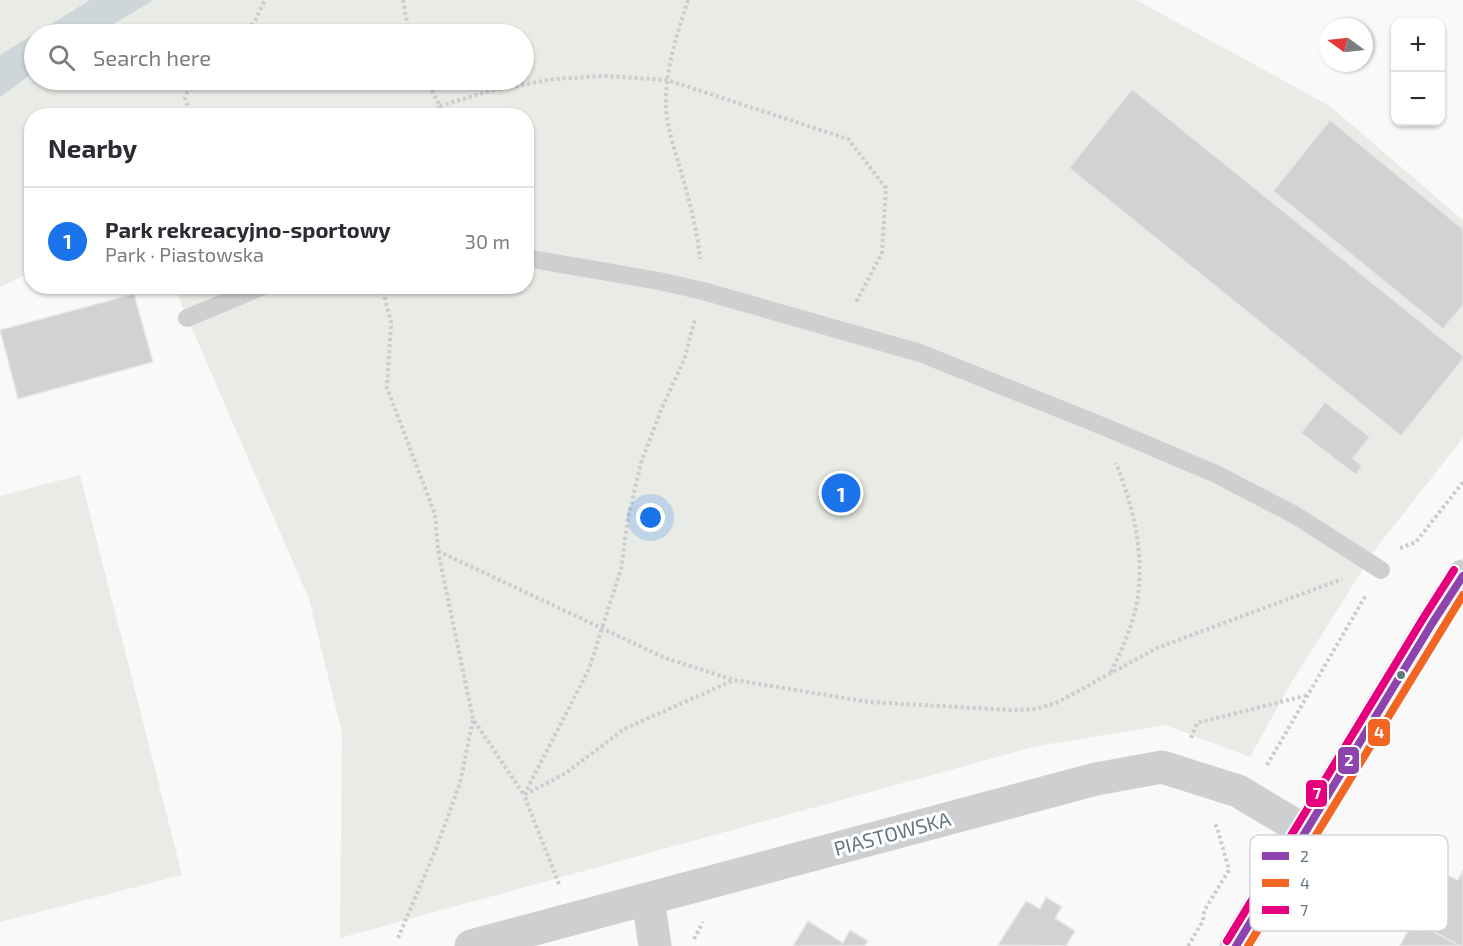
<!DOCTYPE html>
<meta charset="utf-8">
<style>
:root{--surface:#fff;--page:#f2f2f3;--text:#2b2b33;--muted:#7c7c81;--line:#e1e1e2;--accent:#1a73e8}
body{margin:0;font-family:"Exo 2",sans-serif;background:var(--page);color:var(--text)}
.controls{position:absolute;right:18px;top:18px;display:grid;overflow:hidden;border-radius:12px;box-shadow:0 2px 4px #0004}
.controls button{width:54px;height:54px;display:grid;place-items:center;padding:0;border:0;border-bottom:2px solid var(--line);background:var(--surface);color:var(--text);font:30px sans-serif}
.compass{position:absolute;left:1319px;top:18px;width:54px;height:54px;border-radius:50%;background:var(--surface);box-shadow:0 2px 4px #0004;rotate:285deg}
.you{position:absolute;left:651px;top:518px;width:21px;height:21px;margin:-15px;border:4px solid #fff;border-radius:50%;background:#1a73e8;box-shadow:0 0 0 9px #1a73e833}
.badge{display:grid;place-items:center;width:39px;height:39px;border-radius:50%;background:var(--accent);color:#fff;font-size:20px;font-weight:700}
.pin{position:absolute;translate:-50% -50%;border:3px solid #fff;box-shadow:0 2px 6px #0006}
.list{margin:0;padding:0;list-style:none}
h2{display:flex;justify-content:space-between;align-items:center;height:78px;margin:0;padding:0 24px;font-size:26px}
h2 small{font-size:20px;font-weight:400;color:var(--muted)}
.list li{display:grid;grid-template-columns:39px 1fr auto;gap:18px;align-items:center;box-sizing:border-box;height:108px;padding:0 24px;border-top:2px solid var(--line)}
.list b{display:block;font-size:22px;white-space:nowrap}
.list p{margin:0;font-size:20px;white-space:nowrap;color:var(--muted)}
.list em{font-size:20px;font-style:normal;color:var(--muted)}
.icon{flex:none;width:33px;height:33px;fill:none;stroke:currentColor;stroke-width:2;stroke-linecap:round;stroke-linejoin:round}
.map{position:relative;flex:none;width:1463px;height:946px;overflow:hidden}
.search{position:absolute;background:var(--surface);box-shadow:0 2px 4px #0004;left:24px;top:24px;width:510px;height:66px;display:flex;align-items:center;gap:15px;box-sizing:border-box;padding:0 21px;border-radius:33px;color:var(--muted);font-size:22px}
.panel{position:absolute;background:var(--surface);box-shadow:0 2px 4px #0004;left:24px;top:108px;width:510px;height:186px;border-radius:24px}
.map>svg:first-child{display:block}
</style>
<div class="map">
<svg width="1463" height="946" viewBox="0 0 1463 946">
<rect width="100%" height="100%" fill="#f9f9f9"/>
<!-- green -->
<g fill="#e8ebe6">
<path d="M0,0H90L34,34V80H524V34H97L154,0H1136L1330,106L1463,220V438L1377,547L1291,683L1250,757L1165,725L1037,746L340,938L342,733L309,599L174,287L526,286V116H32L31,272L0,287Z"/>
<path d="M80,475L182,875L0,922V496Z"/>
</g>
<!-- water -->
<path fill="#ced6d9" d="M90,0H154L97,34H34V72L0,97V55Z"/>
<!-- building -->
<g fill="#d0d2d3" stroke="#e8e8e8" stroke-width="1.5">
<path d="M1132,89L1463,356V359L1401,436L1069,168Z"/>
<path d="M1330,120L1463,229V305L1443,329L1273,191Z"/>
<path d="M134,294L153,362L18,399L0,330Z"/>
<path d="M1325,402L1370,437L1353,458L1362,466L1356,475L1301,433Z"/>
<path d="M1463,870V946H1460L1413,921L1440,872L1458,880Z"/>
<path d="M1046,897L1062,907L1055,918L1075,931L1066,946L998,945L1026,901L1040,909Z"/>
<path d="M808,921L843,943L841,946H793Z"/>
<path d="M1413,921L1460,946H1400Z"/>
<path d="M850,930L868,941L865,946H841Z"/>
</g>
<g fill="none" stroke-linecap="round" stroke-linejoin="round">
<!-- path -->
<g stroke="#cbcccd" stroke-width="4" stroke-dasharray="3 3" stroke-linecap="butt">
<path d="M403,0L409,34"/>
<path d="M688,0C677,35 665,69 666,107C667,127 674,147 679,165C688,195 697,228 700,259"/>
<path d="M243,34L255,21L265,0"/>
<path d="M191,80L185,98L192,116"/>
<path d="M426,80L440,106L435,116"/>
<path d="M440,106L489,91L554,79L606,76L667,80L848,139L886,188L882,253L855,304"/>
<path d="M380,286L383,291L391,322L387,388L435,514L438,551L473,719L524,795L566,773L624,729L734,680"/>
<path d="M1400,548L1416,542L1463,482"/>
<path d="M438,551L665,658L734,680L869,702L1012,710L1036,709L1056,703L1157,648L1342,579"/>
<path d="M1111,672C1121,651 1131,630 1136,607C1146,558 1134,509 1116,463"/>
<path d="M1191,738L1197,723L1308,695"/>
<path d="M1267,765L1366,595"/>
<path d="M559,884L524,795L589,669L621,569L628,518L641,463L661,410L684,360L695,319"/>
<path d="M398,938L436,849L460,783L473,719"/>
<path d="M694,939L703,922"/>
<path d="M1188,946L1203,921L1204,911L1229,870L1217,827L1215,824"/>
</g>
<!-- service -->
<g stroke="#cecfd0" stroke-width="18">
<path d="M526,258L659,281L703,291L920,353L1095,423L1214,473L1295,515L1381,570"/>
<path d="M187,318L263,286"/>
</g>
<!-- minor -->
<g stroke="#cecfd0" stroke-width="33">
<path d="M648,899L655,946"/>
<path d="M471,946L1096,779L1162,767L1238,791L1305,831"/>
</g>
<!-- tertiary -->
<path stroke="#cecfd0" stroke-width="33" d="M1236,946L1433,622L1463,576"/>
<defs>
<path id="bus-1" d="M1236,946L1433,622L1463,576"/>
<path id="bus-2" d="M1248,946L1463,595"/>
<path id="bus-3" d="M1227,941L1424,617L1454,570"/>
</defs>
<!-- bus-1 casing -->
<use href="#bus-1" stroke="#fff" stroke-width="12"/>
<!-- bus-2 casing -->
<use href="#bus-2" stroke="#fff" stroke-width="12"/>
<!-- bus-3 casing -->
<use href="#bus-3" stroke="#fff" stroke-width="12"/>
<!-- bus-1 -->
<use href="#bus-1" stroke="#8e44ad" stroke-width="8"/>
<!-- bus-2 -->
<use href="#bus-2" stroke="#f26522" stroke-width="8"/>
<!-- bus-3 -->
<use href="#bus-3" stroke="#e5007d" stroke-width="8"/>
</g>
<!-- markers -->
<circle fill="#657683" stroke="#fff" stroke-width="2" cx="1401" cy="675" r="5"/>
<g text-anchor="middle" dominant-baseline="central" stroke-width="6" stroke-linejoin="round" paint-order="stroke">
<!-- street labels -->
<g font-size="20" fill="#657683" stroke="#fff">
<text transform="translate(892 833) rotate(-15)">PIASTOWSKA</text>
</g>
</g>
<!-- legend -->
<rect x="1250" y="835" width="198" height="96" rx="9" fill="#fff" stroke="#d1d6da" stroke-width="1.5"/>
<rect x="1262" y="852" width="27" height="8" fill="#8e44ad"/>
<rect x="1262" y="879" width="27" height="8" fill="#f26522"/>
<rect x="1262" y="906" width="27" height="8" fill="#e5007d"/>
<g font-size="16" fill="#657683">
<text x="1300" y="862">2</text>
<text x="1300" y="889">4</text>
<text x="1300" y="916">7</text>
</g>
<g stroke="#fff" stroke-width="2">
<rect x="1367" y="718" width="24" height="29" rx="6" fill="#f26522"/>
<rect x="1337" y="746" width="23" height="29" rx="6" fill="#8e44ad"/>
<rect x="1305" y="779" width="23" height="29" rx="6" fill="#e5007d"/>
</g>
<g font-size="16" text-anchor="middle" font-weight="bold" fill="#fff">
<text x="1379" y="738">4</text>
<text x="1349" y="766">2</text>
<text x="1317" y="799">7</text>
</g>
</svg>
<div class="controls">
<button>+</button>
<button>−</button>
</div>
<svg class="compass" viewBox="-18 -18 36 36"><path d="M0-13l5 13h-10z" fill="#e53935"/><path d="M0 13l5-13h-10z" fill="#7c7c81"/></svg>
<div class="you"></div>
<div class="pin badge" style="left:841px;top:493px">1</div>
<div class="search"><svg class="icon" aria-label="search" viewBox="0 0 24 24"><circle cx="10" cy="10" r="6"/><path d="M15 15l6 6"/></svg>Search here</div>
<section class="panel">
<h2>Nearby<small></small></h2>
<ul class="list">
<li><span class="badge">1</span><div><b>Park rekreacyjno-sportowy</b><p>Park · Piastowska</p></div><em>30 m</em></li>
</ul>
</section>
</div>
